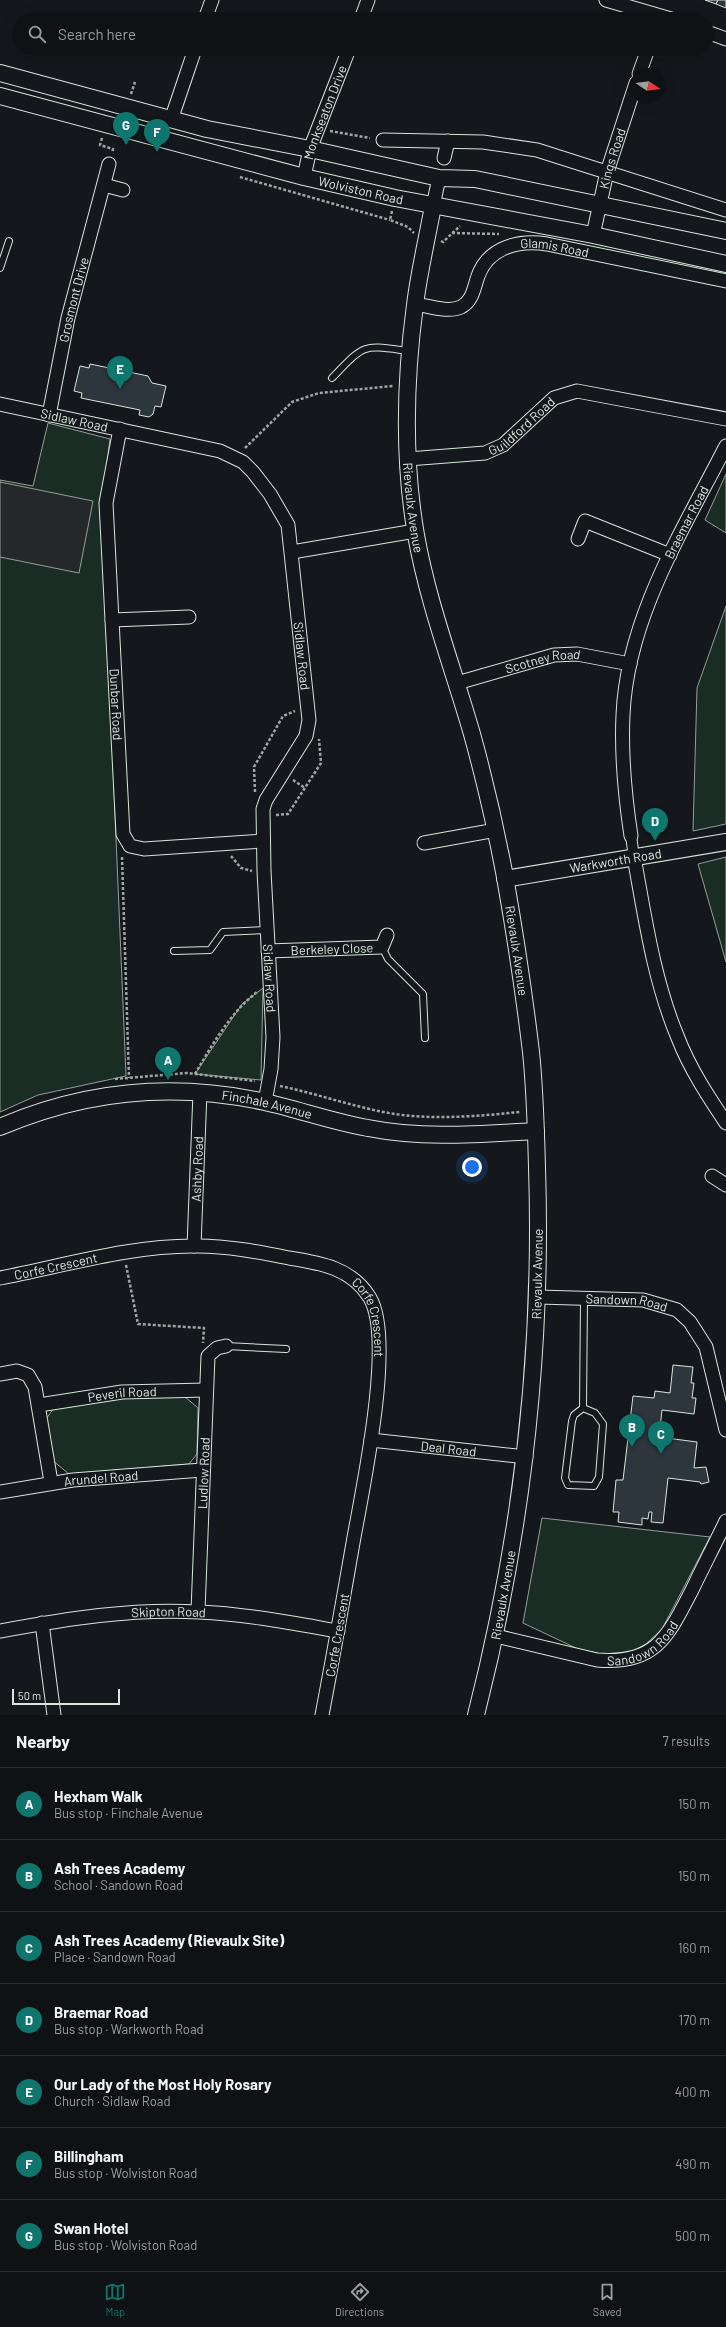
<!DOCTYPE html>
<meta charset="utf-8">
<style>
:root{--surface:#0f1215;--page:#181b1e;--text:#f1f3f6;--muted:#9b9ea0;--line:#2f3234;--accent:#0f766e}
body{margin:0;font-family:Barlow,sans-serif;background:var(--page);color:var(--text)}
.compass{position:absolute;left:630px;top:68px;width:36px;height:36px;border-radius:50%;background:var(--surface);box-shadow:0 4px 16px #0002;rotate:103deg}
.scale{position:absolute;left:12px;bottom:10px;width:108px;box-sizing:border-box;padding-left:4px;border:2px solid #d8e6dc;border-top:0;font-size:11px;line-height:14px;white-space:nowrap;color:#d8e6dc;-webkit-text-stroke:3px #14181c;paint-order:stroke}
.you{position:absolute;left:472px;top:1167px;width:14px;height:14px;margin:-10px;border:3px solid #fff;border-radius:50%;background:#1a73e8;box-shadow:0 0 0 6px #1a73e833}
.badge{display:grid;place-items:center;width:26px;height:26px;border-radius:50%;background:var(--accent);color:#fff;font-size:13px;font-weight:700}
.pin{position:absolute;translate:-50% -33px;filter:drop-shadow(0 1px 2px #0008)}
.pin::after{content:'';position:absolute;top:21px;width:14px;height:12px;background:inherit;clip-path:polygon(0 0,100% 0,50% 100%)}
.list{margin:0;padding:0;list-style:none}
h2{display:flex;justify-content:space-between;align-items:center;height:52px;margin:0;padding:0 16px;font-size:17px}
h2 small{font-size:13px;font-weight:400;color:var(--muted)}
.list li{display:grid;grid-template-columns:26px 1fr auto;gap:12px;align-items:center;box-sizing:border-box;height:72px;padding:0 16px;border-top:1px solid var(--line)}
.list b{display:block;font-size:15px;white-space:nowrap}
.list p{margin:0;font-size:13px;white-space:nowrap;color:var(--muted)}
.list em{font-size:13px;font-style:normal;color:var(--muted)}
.icon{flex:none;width:22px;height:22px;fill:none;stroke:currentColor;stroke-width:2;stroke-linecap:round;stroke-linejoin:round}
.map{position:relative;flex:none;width:726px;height:1715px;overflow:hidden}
.search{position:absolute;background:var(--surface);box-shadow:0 4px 16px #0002;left:12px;right:12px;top:12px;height:44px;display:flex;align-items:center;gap:10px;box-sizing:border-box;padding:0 14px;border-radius:22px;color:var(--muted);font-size:15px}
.sheet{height:556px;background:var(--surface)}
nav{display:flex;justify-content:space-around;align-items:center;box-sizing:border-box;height:56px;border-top:1px solid var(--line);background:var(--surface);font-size:11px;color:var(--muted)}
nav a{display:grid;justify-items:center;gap:2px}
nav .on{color:var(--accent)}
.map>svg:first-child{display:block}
</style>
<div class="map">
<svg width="726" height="1715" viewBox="0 0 726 1715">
<rect width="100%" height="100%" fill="#14181c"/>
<!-- green -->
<g fill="#1a2d24" stroke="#939e99">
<path d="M48,423L110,439L102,503L126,1076L38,1095L0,1112V480L33,486Z"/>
<path d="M726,474V533L705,520Z"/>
<path d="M726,606V824L693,831L697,688Z"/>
<path d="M726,857V962L698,864Z"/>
<path d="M263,988L261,1080L195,1074L242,1004Z"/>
<path d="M184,1396L198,1408L197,1454L189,1464L69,1474L52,1460L46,1419L54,1408L116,1399Z"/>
<path d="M542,1518L710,1537L662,1629L646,1644L631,1652L602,1654L578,1649L523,1623Z"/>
</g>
<!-- parking -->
<path fill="#24282b" stroke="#939e99" d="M0,482L93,501L79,573L0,557Z"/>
<!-- building -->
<g fill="#2c363c" stroke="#d8e6dc">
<path d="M705,0H718L716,4Z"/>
<path d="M718,0H726V8L716,4Z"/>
<path d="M90,364L148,376L152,383L166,386L161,407L155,406L153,414L149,417L139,415L140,410L81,398L82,393L74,391L80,366L89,368Z"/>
<path d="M673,1365L693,1367L691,1383H694L692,1398H696L694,1414L662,1410L659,1437L697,1442L694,1468L706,1467L709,1482L701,1484L700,1482L668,1478L663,1523L651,1522L652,1512H649L648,1519L642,1518V1525L618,1522L619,1512H613L616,1480H623L633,1396L654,1398L655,1391L670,1393Z"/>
</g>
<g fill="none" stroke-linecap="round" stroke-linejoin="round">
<defs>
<g id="service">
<path d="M0,268L9,241"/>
<path d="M332,378C366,343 361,345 409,351"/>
<path d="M382,947L388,959L423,994L425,1038"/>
<path d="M174,951L210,950L223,932L267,930"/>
<path d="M226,1346L286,1349"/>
<path d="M583,1408L595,1413L603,1424L599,1477L594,1486L568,1485L565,1478L572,1421L574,1415Z"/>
<path d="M583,1408L584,1299"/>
</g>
<path id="pedestrian" d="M631,836L634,857"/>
<g id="minor">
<path d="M606,0L671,19"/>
<path d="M205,19L212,0"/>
<path d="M361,19L368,0"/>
<path d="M707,32L726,39"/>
<path d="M639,74L648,49"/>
<path d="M171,120L195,49"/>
<path d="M383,140L483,142L537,150L726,210"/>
<path d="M444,158L448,141"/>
<path id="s1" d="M304,177L310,149L349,49"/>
<path d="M104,185L123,190"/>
<path d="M433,206L439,178"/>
<path id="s2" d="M593,235L607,172L636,83"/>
<path id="s3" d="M415,304C429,306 448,313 461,307C473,301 474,287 478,276C489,246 520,240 547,244L726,281"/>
<path id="s4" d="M0,404L220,451L243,462L253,472L270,494L288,525L309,720L306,736L266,800L263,809L264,871L273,1037L271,1069L265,1102"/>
<path id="s5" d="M49,415L68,318L109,164"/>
<path id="s6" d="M120,429L106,503L123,834L130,846L144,849L263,841"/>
<path id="s7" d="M408,459L485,453L503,445L554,398L577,391L726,419"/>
<path d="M578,539L585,521L670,555"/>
<path d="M292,552L415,531"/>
<path d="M112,620L189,617"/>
<path id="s8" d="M457,683L554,655L577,654L630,664"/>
<path id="s9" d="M631,836C625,796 621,756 623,715C627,618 683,530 726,446"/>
<path d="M424,843L496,830"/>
<path d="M634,857C645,918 654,981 678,1038C690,1069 708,1096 726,1123"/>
<path id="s10" d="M268,951L382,947L387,935"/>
<path d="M712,1176L726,1185"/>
<path id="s11" d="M194,1246L200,1092"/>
<path id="s12" d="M0,1278C63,1266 132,1245 197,1246C228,1246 259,1252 289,1258C321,1263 352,1268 370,1298C395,1341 362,1491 353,1543C343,1600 333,1658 322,1715"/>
<path id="s13" d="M538,1297L643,1300L677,1310L690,1322L706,1347L726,1430"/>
<path d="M0,1374L17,1371L28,1375L35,1387L51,1482"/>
<path id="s14" d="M39,1405L122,1392L206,1390"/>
<path id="s15" d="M371,1440L526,1457"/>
<path id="s16" d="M0,1492L73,1480L202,1470"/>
<path id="s17" d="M198,1611L208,1356L217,1348L226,1346"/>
<path d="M42,1623L54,1715"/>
<path id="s18" d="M0,1631C66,1619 132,1608 199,1612C246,1614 292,1623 338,1631"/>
<path id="s19" d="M496,1636L597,1660C656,1665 668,1636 692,1590C703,1567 715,1544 726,1521"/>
</g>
<g id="tertiary">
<path d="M0,73L207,129L310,149L439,178L475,179L726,231"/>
<path id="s20" d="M0,96L304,177L395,198L593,235L726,264"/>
<path id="s21" d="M433,206C427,239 419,272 415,305C405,380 403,459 416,535C428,603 453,668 472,734C485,781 496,829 505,877C515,934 524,993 531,1052C535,1090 536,1129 537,1167C543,1352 522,1535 476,1715"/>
<path id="s22" d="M505,879L726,842"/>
<path id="s23" d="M0,1127C86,1090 174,1082 265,1102C300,1110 333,1122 368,1128C423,1139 480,1134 536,1131"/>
</g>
</defs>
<!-- service casing -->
<use href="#service" stroke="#d8e6dc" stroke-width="8"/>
<!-- pedestrian casing -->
<use href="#pedestrian" stroke="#d8e6dc" stroke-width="12"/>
<!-- minor casing -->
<use href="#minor" stroke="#d8e6dc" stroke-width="15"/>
<!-- tertiary casing -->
<use href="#tertiary" stroke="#d8e6dc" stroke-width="18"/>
<!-- path -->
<g stroke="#9da8a2" stroke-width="2.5" stroke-dasharray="3 2" stroke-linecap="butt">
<path d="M131,94L135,82"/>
<path d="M330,131L370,138"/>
<path d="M102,138L100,145L113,149L112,152"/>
<path d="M240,177L390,220"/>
<path d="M392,211L390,220L408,227L414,233"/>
<path d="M452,233L499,234"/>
<path d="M441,241L443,242L460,226"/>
<path d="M245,448L292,402L319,393L393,386"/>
<path d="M293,780L305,788"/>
<path d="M255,792L254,767L283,716L295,711"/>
<path d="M276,815L288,814L321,763L319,739"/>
<path d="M231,856L241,868L252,871"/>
<path d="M122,857L129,1078"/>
<path d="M195,1074C212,1045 230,1013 257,992"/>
<path d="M115,1079L187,1073L255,1081"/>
<path d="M280,1086C319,1094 356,1108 395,1114C436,1120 479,1116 520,1112"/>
<path d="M126,1265L138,1324L204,1328L203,1343"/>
</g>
<!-- service -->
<use href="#service" stroke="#14181c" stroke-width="6"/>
<!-- pedestrian -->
<use href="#pedestrian" stroke="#14181c" stroke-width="10"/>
<!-- minor -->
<use href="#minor" stroke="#14181c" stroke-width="13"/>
<!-- tertiary -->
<use href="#tertiary" stroke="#14181c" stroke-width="16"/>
</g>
<g text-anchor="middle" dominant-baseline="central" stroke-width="3" stroke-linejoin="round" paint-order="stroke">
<!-- street labels -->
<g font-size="13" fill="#d8e6dc" stroke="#14181c">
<text stroke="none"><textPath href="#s1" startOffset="68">Monkseaton Drive</textPath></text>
<text stroke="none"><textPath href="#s2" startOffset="79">Kings Road</textPath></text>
<text stroke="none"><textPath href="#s20" startOffset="373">Wolviston Road</textPath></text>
<text stroke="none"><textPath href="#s3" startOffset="174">Glamis Road</textPath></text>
<text stroke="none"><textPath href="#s5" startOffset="118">Grosmont Drive</textPath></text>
<text stroke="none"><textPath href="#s4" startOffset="76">Sidlaw Road</textPath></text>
<text stroke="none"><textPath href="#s7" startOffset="123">Guildford Road</textPath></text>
<text stroke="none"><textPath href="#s21" startOffset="304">Rievaulx Avenue</textPath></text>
<text stroke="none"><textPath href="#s9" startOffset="326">Braemar Road</textPath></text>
<text stroke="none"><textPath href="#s4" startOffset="460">Sidlaw Road</textPath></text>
<text stroke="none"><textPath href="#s8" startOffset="89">Scotney Road</textPath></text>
<text stroke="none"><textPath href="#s6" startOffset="277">Dunbar Road</textPath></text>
<text stroke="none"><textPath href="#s22" startOffset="112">Warkworth Road</textPath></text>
<text stroke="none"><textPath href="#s10" startOffset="64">Berkeley Close</textPath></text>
<text stroke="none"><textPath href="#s21" startOffset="760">Rievaulx Avenue</textPath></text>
<text stroke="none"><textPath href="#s4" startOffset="795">Sidlaw Road</textPath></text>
<text stroke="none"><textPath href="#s23" startOffset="273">Finchale Avenue</textPath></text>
<text stroke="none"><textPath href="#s11" startOffset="77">Ashby Road</textPath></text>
<text stroke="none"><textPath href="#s12" startOffset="57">Corfe Crescent</textPath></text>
<text transform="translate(537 1274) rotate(-89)">Rievaulx Avenue</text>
<text stroke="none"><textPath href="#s13" startOffset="89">Sandown Road</textPath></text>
<text stroke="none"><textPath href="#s12" startOffset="405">Corfe Crescent</textPath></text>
<text stroke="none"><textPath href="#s14" startOffset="84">Peveril Road</textPath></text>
<text stroke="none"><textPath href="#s15" startOffset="78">Deal Road</textPath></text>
<text stroke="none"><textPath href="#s17" startOffset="138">Ludlow Road</textPath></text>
<text stroke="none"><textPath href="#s16" startOffset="102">Arundel Road</textPath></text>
<text transform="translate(503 1595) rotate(-80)">Rievaulx Avenue</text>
<text stroke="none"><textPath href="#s18" startOffset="170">Skipton Road</textPath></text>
<text transform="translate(337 1635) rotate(-80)">Corfe Crescent</text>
<text stroke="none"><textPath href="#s19" startOffset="155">Sandown Road</textPath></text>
</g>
</g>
</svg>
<svg class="compass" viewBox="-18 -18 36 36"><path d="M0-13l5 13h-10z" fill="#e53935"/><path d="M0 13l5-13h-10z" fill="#9b9ea0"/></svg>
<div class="scale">50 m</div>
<div class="you"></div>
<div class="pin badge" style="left:168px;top:1080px">A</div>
<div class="pin badge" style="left:632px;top:1447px">B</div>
<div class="pin badge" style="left:661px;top:1454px">C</div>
<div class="pin badge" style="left:655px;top:841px">D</div>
<div class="pin badge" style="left:120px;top:389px">E</div>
<div class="pin badge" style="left:157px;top:152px">F</div>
<div class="pin badge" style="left:126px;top:145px">G</div>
<div class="search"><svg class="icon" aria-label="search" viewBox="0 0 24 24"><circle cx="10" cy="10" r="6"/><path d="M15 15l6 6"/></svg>Search here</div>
</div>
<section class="sheet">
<h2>Nearby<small>7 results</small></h2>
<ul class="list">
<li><span class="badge">A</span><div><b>Hexham Walk</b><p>Bus stop · Finchale Avenue</p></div><em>150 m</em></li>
<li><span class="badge">B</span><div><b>Ash Trees Academy</b><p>School · Sandown Road</p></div><em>150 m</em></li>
<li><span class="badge">C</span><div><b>Ash Trees Academy (Rievaulx Site)</b><p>Place · Sandown Road</p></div><em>160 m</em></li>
<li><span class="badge">D</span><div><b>Braemar Road</b><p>Bus stop · Warkworth Road</p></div><em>170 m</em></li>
<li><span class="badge">E</span><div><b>Our Lady of the Most Holy Rosary</b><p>Church · Sidlaw Road</p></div><em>400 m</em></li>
<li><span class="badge">F</span><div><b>Billingham</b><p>Bus stop · Wolviston Road</p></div><em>490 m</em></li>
<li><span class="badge">G</span><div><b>Swan Hotel</b><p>Bus stop · Wolviston Road</p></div><em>500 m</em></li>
</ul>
</section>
<nav>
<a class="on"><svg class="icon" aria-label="map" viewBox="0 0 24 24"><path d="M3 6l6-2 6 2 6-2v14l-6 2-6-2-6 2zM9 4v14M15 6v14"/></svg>Map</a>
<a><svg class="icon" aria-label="directions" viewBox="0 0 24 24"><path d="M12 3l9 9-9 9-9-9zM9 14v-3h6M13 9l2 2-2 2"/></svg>Directions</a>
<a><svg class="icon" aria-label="saved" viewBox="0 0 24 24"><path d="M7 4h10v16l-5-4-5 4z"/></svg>Saved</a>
</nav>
